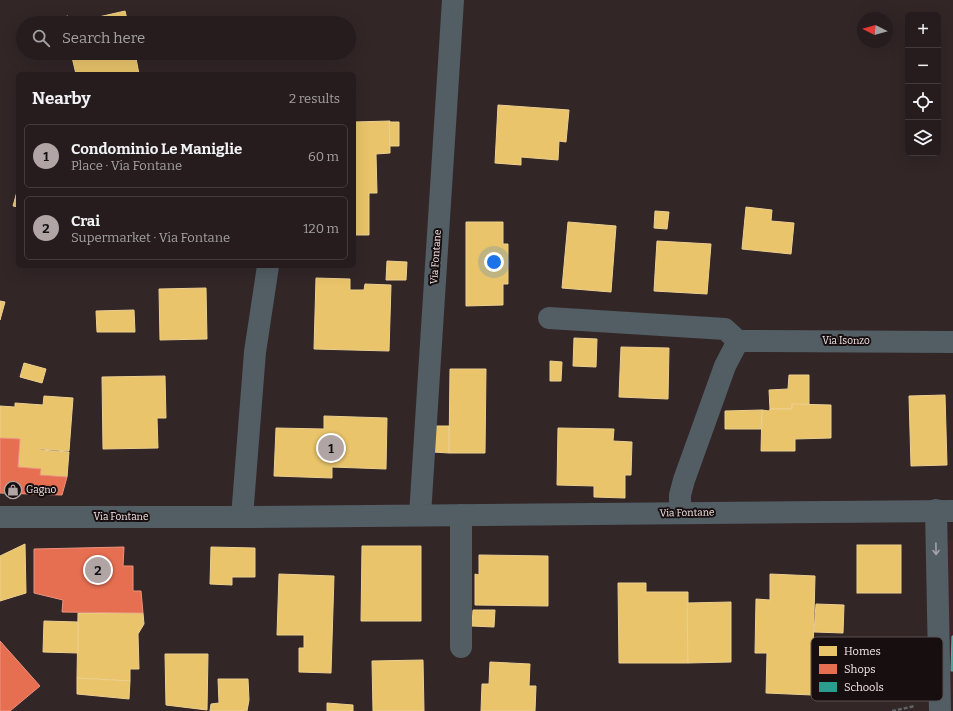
<!DOCTYPE html>
<meta charset="utf-8">
<style>
:root{--surface:#261c1d;--page:#32292a;--text:#f1f3f6;--muted:#a4a1a4;--line:#423a3b;--accent:#b1a4a4}
body{margin:0;font-family:Bitter,serif;background:var(--page);color:var(--text)}
.controls{position:absolute;right:12px;top:12px;display:grid;overflow:hidden;border-radius:6px;box-shadow:0 4px 16px #0002}
.controls button{width:36px;height:36px;display:grid;place-items:center;padding:0;border:0;border-bottom:1px solid var(--line);background:var(--surface);color:var(--text);font:20px sans-serif}
.compass{position:absolute;left:857px;top:12px;width:36px;height:36px;border-radius:50%;background:var(--surface);box-shadow:0 4px 16px #0002;rotate:276deg}
.you{position:absolute;left:494px;top:262px;width:14px;height:14px;margin:-10px;border:3px solid #fff;border-radius:50%;background:#1a73e8;box-shadow:0 0 0 6px #1a73e833}
.badge{display:grid;place-items:center;width:26px;height:26px;border-radius:50%;background:var(--accent);color:#111;font-size:13px;font-weight:700}
.pin{position:absolute;translate:-50% -50%;border:2px solid #fff;box-shadow:0 1px 4px #0006}
.list{margin:0;padding:0;list-style:none}
h2{display:flex;justify-content:space-between;align-items:center;height:52px;margin:0;padding:0 16px;font-size:17px}
h2 small{font-size:13px;font-weight:400;color:var(--muted)}
.list li{display:grid;grid-template-columns:26px 1fr auto;gap:12px;align-items:center;box-sizing:border-box;height:64px;margin:0 8px 8px;padding:0 8px;border:1px solid var(--line);border-radius:6px}
.list b{display:block;font-size:15px;white-space:nowrap}
.list p{margin:0;font-size:13px;white-space:nowrap;color:var(--muted)}
.list em{font-size:13px;font-style:normal;color:var(--muted)}
.icon{flex:none;width:22px;height:22px;fill:none;stroke:currentColor;stroke-width:2;stroke-linecap:round;stroke-linejoin:round}
.map{position:relative;flex:none;width:953px;height:711px;overflow:hidden}
.search{position:absolute;background:var(--surface);box-shadow:0 4px 16px #0002;left:16px;top:16px;width:340px;height:44px;display:flex;align-items:center;gap:10px;box-sizing:border-box;padding:0 14px;border-radius:22px;color:var(--muted);font-size:15px}
.panel{position:absolute;background:var(--surface);box-shadow:0 4px 16px #0002;left:16px;top:72px;width:340px;height:196px;border-radius:6px}
.map>svg:first-child{display:block}
</style>
<div class="map">
<svg width="953" height="711" viewBox="0 0 953 711">
<rect width="100%" height="100%" fill="#322627"/>
<!-- built -->
<path fill="#3d2527" d="M953,540V695L931,699L930,541Z"/>
<!-- homes -->
<g fill="#e9c46a" stroke="#edcf90">
<path d="M125,11L128,23H72Z"/>
<path d="M68,16L69,23H41V22Z"/>
<path d="M71,53H135L139,74H76Z"/>
<path d="M498,105L569,110L566,142L559,141L558,160L521,157V165L495,163Z"/>
<path d="M390,121V153L376,154L377,193H369V235H354V122Z"/>
<path d="M389,122H399V146H390Z"/>
<path d="M18,188V207L13,206Z"/>
<path d="M746,207L772,210L771,221L794,223L791,254L742,249Z"/>
<path d="M655,211L669,212L667,229L654,228Z"/>
<path d="M466,222H503V244H508V284H503V305L466,306Z"/>
<path d="M568,222L616,226L611,292L562,288Z"/>
<path d="M657,241L711,244L707,294L654,291Z"/>
<path d="M387,261L407,262L406,280H386Z"/>
<path d="M316,278L350,279V290H364L365,284L391,285L389,351L314,349Z"/>
<path d="M206,288L207,339L160,340L159,289Z"/>
<path d="M0,301L5,302L0,320Z"/>
<path d="M134,310L135,332H97L96,311Z"/>
<path d="M574,338L597,339L596,367L573,366Z"/>
<path d="M621,347L669,348L668,399L619,397Z"/>
<path d="M550,361L562,362L561,381H550Z"/>
<path d="M24,363L46,369L42,383L20,377Z"/>
<path d="M450,369H486L485,453H449Z"/>
<path d="M789,375H809V405L792,404V409H770L769,390L788,389Z"/>
<path d="M165,376L166,418H157L158,448L103,449L102,377Z"/>
<path d="M945,395L947,465L911,466L909,396Z"/>
<path d="M44,396L73,398L69,451L40,449V450L69,452L67,477L40,475L41,469L18,467L20,439L0,438V406L15,407V403L43,405Z"/>
<path d="M792,404L831,405V438L795,439V451H761L762,410L769,411L770,409H792Z"/>
<path d="M762,410L761,429H725V411Z"/>
<path d="M324,416L387,418L386,469L332,467V478L274,476L276,428L324,429Z"/>
<path d="M433,426H449V453L433,452Z"/>
<path d="M558,428L614,429L613,441L632,442L631,475H625V498L594,497V486L557,485Z"/>
<path d="M25,544L26,593L0,601V556Z"/>
<rect x="857" y="545" width="44" height="48"/>
<path d="M362,546H421V621H361Z"/>
<path d="M211,547L255,548V577H232V585L210,584Z"/>
<path d="M479,555L548,556V606L475,605V574L479,575Z"/>
<path d="M279,574L334,576L331,673L299,672V648H304V635H277Z"/>
<path d="M770,574L815,576L812,695L766,693L767,653H755L756,599L770,600Z"/>
<path d="M618,583H646V592H688V663H619Z"/>
<path d="M731,602V662L688,663L687,603Z"/>
<path d="M816,604L844,605L843,633L814,632Z"/>
<path d="M473,610H495L494,627L472,626Z"/>
<path d="M78,613H143L144,624L138,634L139,669H130V681L77,678Z"/>
<path d="M44,621L78,622V653L43,652Z"/>
<path d="M165,654H208L207,710L166,705Z"/>
<path d="M423,660L424,711H373L372,661Z"/>
<path d="M490,662L530,664L529,686H536L535,711H481L482,684H489Z"/>
<path d="M77,678L130,681L129,699L77,694Z"/>
<path d="M218,679H248L249,700L247,711H210L211,704L219,703Z"/>
<path d="M327,703L353,705V711H327Z"/>
</g>
<!-- shops -->
<g fill="#e76f51" stroke="#ec937e">
<path d="M0,438L20,439L18,467L41,469L40,475L67,477L62,495L0,493Z"/>
<path d="M124,547L123,566H133V591H141L143,613L62,612L63,600L34,593V549Z"/>
<path d="M0,641L40,686L10,711H0Z"/>
</g>
<!-- schools -->
<path fill="#2a9d8f" stroke="#67b4aa" d="M952,636H953V671H951Z"/>
<g fill="none" stroke-linecap="round" stroke-linejoin="round">
<!-- path -->
<path stroke="#5e6367" stroke-width="2.5" stroke-dasharray="4 2" stroke-linecap="butt" d="M892,711L915,706"/>
<!-- minor -->
<g stroke="#525d64" stroke-width="22">
<path d="M549,318L725,329L738,341L953,342"/>
<path d="M936,510L940,711"/>
<path d="M680,513V495L684,480L725,366L738,341"/>
<path d="M420,515L453,0"/>
<path d="M0,517H242L953,511"/>
<path d="M242,517L255,352L268,266"/>
<path d="M461,647V515"/>
</g>
</g>
<!-- one-way arrows -->
<defs><path id="oneway-shaft" d="M-6 0H5M1.5-3L5.5 0L1.5 3" fill="none" stroke-width="1.6" stroke-linecap="round" stroke-linejoin="round"/></defs>
<use stroke="#a4a2a6" href="#oneway-shaft" transform="translate(936 549) rotate(89)"/>
<!-- icons -->
<defs>
<symbol id="shop-ring" viewBox="-11 -11 22 22"><circle r="9.5" fill="#170e0f" stroke="#b1a4a4" stroke-width="1.5"/><path d="M-5-2.5h2.3a2.7 3.5 0 0 1 5.4 0H5L5.5 6h-11ZM-1.5-2.5h3a1.5 2.3 0 0 0-3 0Z" fill="#b1a4a4"/></symbol>
</defs>
<g fill-rule="evenodd">
<use href="#shop-ring" x="3" y="480" width="20" height="20"/>
</g>
<g text-anchor="middle" dominant-baseline="central" stroke-width="4" stroke-linejoin="round" paint-order="stroke">
<!-- street labels -->
<g font-size="10" fill="#f6e8e8" stroke="#170e0f">
<text transform="translate(436 257) rotate(-86)">Via Fontane</text>
<text x="846" y="341">Via Isonzo</text>
<text transform="translate(687 513) rotate(-1)">Via Fontane</text>
<text x="121" y="517">Via Fontane</text>
</g>
<!-- poi labels -->
<g font-size="10" fill="#f6e8e8" stroke="#170e0f" text-anchor="start">
<text x="26" y="490">Gagno</text>
</g>
</g>
<!-- legend -->
<rect x="811" y="637" width="132" height="64" rx="6" fill="#170e0f" stroke="#5a4f50" stroke-width="1"/>
<rect x="819" y="646" width="18" height="10" fill="#e9c46a"/>
<rect x="819" y="664" width="18" height="10" fill="#e76f51"/>
<rect x="819" y="682" width="18" height="10" fill="#2a9d8f"/>
<g font-size="11" fill="#f6e8e8">
<text x="844" y="655">Homes</text>
<text x="844" y="673">Shops</text>
<text x="844" y="691">Schools</text>
</g>
</svg>
<div class="controls">
<button>+</button>
<button>−</button>
<button><svg class="icon" aria-label="locate" viewBox="0 0 24 24"><circle cx="12" cy="12" r="6"/><path d="M12 2v4M12 18v4M2 12h4M18 12h4"/></svg></button>
<button><svg class="icon" aria-label="layers" viewBox="0 0 24 24"><path d="M12 4l9 5-9 5-9-5zM3 14l9 5 9-5"/></svg></button>
</div>
<svg class="compass" viewBox="-18 -18 36 36"><path d="M0-13l5 13h-10z" fill="#e53935"/><path d="M0 13l5-13h-10z" fill="#a4a1a4"/></svg>
<div class="you"></div>
<div class="pin badge" style="left:331px;top:448px">1</div>
<div class="pin badge" style="left:98px;top:570px">2</div>
<div class="search"><svg class="icon" aria-label="search" viewBox="0 0 24 24"><circle cx="10" cy="10" r="6"/><path d="M15 15l6 6"/></svg>Search here</div>
<section class="panel">
<h2>Nearby<small>2 results</small></h2>
<ul class="list">
<li><span class="badge">1</span><div><b>Condominio Le Maniglie</b><p>Place · Via Fontane</p></div><em>60 m</em></li>
<li><span class="badge">2</span><div><b>Crai</b><p>Supermarket · Via Fontane</p></div><em>120 m</em></li>
</ul>
</section>
</div>
